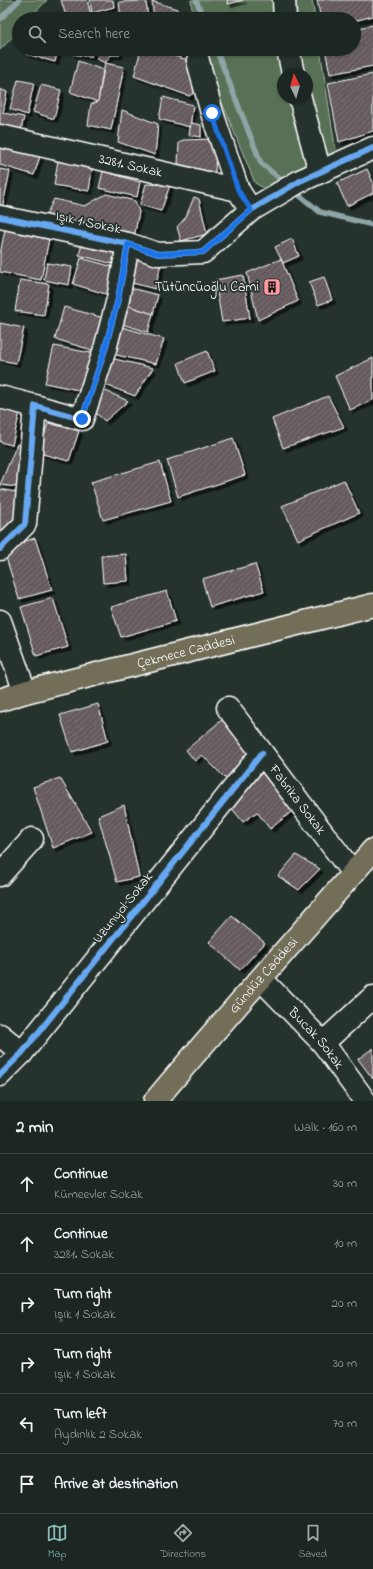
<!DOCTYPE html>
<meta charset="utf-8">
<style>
:root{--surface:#1c2622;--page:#29322f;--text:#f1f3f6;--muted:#a0a5a5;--line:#3a4340;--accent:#8bbbb9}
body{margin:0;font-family:"Indie Flower",sans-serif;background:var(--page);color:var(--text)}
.compass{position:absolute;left:277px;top:68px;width:36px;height:36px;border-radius:50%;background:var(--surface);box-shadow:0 1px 3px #0004;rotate:355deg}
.stop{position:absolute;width:12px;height:12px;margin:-9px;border:3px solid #1a73e8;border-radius:50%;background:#fff}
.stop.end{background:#1a73e8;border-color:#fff;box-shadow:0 1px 4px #0008}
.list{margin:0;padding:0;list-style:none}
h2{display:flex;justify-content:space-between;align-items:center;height:52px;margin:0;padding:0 16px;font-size:17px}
h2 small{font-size:13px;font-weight:400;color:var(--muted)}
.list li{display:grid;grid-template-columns:26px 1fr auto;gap:12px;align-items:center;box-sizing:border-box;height:60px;padding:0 16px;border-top:1px solid var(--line)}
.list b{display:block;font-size:15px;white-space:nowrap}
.list p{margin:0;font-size:13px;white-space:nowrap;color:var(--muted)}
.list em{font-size:13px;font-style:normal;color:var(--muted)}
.icon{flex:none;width:22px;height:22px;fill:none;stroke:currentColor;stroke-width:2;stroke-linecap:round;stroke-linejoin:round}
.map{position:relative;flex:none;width:373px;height:1101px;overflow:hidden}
.search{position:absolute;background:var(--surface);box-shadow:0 1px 3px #0004;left:12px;right:12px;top:12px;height:44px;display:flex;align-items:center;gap:10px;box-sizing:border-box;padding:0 14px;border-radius:22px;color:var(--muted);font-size:15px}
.sheet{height:412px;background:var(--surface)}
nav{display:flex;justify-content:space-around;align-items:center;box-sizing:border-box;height:56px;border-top:1px solid var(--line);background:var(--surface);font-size:11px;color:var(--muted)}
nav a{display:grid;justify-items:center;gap:2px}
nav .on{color:var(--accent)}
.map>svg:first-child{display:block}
</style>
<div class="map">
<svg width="373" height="1101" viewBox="0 0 373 1101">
<defs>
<pattern id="building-hatch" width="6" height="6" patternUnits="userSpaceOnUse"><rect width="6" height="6" fill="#655a5d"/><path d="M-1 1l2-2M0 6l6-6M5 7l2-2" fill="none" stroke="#7c7375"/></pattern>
<filter id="shadow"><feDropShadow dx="3.5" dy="3.5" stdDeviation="0" flood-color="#0009"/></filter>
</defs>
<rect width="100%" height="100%" fill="#26332d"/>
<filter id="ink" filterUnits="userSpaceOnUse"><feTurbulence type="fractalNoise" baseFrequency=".025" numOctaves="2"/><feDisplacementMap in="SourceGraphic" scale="8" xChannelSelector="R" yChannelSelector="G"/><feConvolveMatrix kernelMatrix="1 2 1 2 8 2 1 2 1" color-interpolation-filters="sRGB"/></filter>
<g filter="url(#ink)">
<!-- green -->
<g fill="#597156" stroke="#acb8aa" fill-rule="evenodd">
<path d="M0,0H47L29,19H19V30L0,50Z"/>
<path d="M191,0H312L315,19H193Z"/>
<path d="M200,49H320L337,159L270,192L255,183ZM283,74H307V98H283Z"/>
</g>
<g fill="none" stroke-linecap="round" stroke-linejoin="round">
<!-- stream -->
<g stroke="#8ea4a5" stroke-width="5.5">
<path d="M196,0L204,19"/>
<path d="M0,19L19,0"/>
<path d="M216,49L261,163L286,184"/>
<path d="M293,190L320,212L373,225"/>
</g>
</g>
<!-- building -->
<g fill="url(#building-hatch)" stroke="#fff" filter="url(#shadow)">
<path d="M61,0H87L92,19H67Z"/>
<path d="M90,0H113L114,7L92,13Z"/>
<path d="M227,0H243L228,4Z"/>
<path d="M317,0H373V16L354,21V19H321Z"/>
<path d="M146,1L148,19H121L119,2Z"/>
<path d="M152,1L177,9L178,19H154Z"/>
<path d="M373,25V66L330,74L325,49H354V29Z"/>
<path d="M28,49H58L55,62L26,54Z"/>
<path d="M72,49H93L91,57L72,54Z"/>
<path d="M98,49H118L120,55H111L105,63L97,59Z"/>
<path d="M141,49H148L195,62L197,91L189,96L134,76Z"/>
<path d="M166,49H181L182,57Z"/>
<path d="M78,61L103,70L98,102L70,92Z"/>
<path d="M105,63L124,67L111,130L88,125L91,104L98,102Z"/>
<path d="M373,74V131L339,142L328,83Z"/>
<path d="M18,80L34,83L27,115L10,109Z"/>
<path d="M41,85L61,90L54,119L33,112Z"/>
<path d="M0,89L7,92L3,113L24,117L21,130L0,127Z"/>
<path d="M163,97L193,105L190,127L159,119Z"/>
<path d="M122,110L158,124L155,155L118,142Z"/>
<path d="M191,123L201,125V137L189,135Z"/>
<path d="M216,139L215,173L178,164L179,143L183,140Z"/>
<path d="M0,143L41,153L34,175L0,165Z"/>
<path d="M59,154L93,162L89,191L54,185Z"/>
<path d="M0,169L10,171L1,214H0Z"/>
<path d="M367,169L373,182V193L347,206L337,183Z"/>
<path d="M103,171L140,182L137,197L99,188Z"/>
<path d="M146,184L170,185L161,211L140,205Z"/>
<path d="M106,194L135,201L139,212L134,237L46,215L54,199L85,206Z"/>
<path d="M194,197L199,199L207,234L181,241L177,227L186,217Z"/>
<path d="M6,225L50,233L41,280L0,272V254Z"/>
<path d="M84,237L122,247L117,265L79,255Z"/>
<path d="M292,239L299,256L283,263L275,247Z"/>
<path d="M127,256L161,264L155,289L121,280Z"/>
<path d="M81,258L117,268L109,295L73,284Z"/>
<path d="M281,259L298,301L258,320L247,273Z"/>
<path d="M47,263L72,267L69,285L44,280Z"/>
<path d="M243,275L250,318L222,322L215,280Z"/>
<path d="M324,277L332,300L318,305L309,282Z"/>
<path d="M20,280L49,284L44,315L15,311Z"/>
<path d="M122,286L158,295L153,314L117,302Z"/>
<path d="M117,302L153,314L148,332L112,321Z"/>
<path d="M64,307L104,318L95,351L55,339Z"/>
<path d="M0,323L24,328L16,363L0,360Z"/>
<path d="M115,325L164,339L156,364L108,353Z"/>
<path d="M54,346L91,353L83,391L45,383Z"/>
<path d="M207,351L215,371L185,383L178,363Z"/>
<path d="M106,357L153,368L135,396L100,383Z"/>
<path d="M373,358V400L350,410L335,376Z"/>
<path d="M99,388L128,401L105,421L89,407Z"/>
<path d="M328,396L344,427L283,448L272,419Z"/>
<path d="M0,408L20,412L12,445L0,442Z"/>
<path d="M48,423L79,431L69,461L39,453Z"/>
<path d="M233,438L245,475L178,497L167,460Z"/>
<path d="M17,444L35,445L26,488L0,485Z"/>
<path d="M160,462L171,501L103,520L91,482Z"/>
<path d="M344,480L359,513L298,540L282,506Z"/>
<path d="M0,489L36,496L0,541Z"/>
<path d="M35,538L52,590L19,599L3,548Z"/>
<path d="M126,554L128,581L103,583L101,556Z"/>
<path d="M255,564L264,591L210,607L202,579Z"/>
<path d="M167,591L176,621L121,637L111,607Z"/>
<path d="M53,598L68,647L36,656L21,607Z"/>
<path d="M98,704L108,741L72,752L60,715Z"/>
<path d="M224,718L255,753L226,779L202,755L195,761L186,750Z"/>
<path d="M271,766L301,804L270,829L257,812L243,822L226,801Z"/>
<path d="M60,778L92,832L53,848L33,787Z"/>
<path d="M124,805L139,877L117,882L98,816Z"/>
<path d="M296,855L320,869L299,890L278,876Z"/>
<path d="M232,916L265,943L240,970L209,942Z"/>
<path d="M373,1048V1079L358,1059Z"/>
</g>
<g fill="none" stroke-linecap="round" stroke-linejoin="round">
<defs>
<g id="minor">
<path d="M284,0L285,19"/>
<path d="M288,49L293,74"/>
<path d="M198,61L212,113L238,190"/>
<path d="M300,98L320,172"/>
<path id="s1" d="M0,136L238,190L251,210"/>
<path d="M0,217L128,244L158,254L203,252L251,210L300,181L373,148"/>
<path d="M0,397L35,406"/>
<path d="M0,549L25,524L35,406L82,419L105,349L118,299L128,244"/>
<path d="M0,621L25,692"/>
<path id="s2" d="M228,708L353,873"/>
<path d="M0,875L32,839"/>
<path id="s3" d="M261,979L323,1043L365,1101"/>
<path d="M0,1035L22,1053"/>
<path d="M323,1043L373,997"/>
<path d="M0,1075L22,1053L262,753"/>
</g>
<g id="major">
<path id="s4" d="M0,700L25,692L373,605"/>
<path id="s5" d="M155,1101C226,1016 301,934 373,850"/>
</g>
</defs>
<!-- minor casing -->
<use href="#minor" stroke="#fff" stroke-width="25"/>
<!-- major casing -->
<use href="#major" stroke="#fff" stroke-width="25"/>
<!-- minor -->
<use href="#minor" stroke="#26332d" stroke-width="22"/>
<!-- major -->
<use href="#major" stroke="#726e59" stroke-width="22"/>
<defs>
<g id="cycleway">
<path d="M0,217L128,244L158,254L203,252L251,210L300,181L373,148"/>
<path d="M0,549L25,524L35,406L82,419L105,349L118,299L128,244"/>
<path d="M0,1075L22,1053L262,753"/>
</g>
</defs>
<!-- cycleway casing -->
<use href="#cycleway" stroke="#26332d" stroke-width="8"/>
<!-- cycleway -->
<use href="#cycleway" stroke="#66a8f1" stroke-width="6"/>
</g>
</g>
<g fill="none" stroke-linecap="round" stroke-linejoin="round" filter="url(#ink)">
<!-- route -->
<path stroke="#1a73e8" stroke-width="5" d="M82,419L105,349L118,299L128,244L158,254L203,252L251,210L238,190L212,113"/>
</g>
<!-- icons -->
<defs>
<symbol id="building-square" viewBox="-11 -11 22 22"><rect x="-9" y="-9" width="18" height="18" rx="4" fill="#ff9aa2" stroke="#26332d"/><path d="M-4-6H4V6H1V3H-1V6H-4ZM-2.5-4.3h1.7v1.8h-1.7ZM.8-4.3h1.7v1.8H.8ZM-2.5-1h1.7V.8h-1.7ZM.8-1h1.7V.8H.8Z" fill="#111"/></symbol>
</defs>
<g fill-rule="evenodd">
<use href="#building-square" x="262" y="277" width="20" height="20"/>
</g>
<g text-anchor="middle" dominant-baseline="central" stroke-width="3.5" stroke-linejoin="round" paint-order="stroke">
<!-- street labels -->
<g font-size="14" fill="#fff" stroke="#26332d">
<text stroke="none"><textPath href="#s1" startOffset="134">3281. Sokak</textPath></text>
<text transform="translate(88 223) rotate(12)">Işık 1 Sokak</text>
<text stroke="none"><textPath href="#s4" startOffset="192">Çekmece Caddesi</textPath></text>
<text stroke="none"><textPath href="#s2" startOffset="115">Fabrika Sokak</textPath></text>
<text transform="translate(123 908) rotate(-51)">Uzunyol Sokak</text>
<text stroke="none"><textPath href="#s5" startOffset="166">Gündüz Caddesi</textPath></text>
<text stroke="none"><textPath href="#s3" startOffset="81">Bucak Sokak</textPath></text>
</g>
<!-- poi labels -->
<g font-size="14" fill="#fff" stroke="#26332d" text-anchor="end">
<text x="259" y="287">Tütüncüoğlu Cami</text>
</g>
</g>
</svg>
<svg class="compass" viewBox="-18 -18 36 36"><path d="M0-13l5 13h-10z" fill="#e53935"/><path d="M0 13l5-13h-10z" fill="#a0a5a5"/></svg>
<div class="stop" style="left:212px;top:113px"></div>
<div class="stop end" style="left:82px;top:419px"></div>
<div class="search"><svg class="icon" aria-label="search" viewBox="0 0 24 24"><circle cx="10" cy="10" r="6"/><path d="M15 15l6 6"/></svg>Search here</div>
</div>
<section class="sheet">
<h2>2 min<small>Walk · 160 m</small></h2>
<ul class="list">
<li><svg class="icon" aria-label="ahead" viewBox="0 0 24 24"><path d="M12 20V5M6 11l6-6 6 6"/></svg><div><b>Continue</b><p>Kümeevler Sokak</p></div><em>30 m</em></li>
<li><svg class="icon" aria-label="ahead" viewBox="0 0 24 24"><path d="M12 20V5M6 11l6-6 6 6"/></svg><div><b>Continue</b><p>3281. Sokak</p></div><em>10 m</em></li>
<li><svg class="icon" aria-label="right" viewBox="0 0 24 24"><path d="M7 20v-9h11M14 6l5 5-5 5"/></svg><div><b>Turn right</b><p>Işık 1 Sokak</p></div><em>20 m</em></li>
<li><svg class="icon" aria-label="right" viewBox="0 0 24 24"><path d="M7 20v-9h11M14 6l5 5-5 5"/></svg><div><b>Turn right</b><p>Işık 1 Sokak</p></div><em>30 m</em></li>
<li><svg class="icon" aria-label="left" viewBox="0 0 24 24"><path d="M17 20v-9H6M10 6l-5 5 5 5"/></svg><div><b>Turn left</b><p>Aydınlık 2 Sokak</p></div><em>70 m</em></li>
<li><svg class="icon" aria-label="arrive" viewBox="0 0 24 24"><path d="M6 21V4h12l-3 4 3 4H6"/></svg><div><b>Arrive at destination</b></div></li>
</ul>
</section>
<nav>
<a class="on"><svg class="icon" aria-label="map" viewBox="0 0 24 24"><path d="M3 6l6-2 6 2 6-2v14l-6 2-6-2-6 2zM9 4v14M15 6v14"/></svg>Map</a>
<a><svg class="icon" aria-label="directions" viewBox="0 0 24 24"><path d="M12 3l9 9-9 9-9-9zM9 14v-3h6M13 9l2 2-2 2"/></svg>Directions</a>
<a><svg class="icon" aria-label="saved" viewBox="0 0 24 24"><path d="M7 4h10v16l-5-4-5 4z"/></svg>Saved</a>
</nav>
